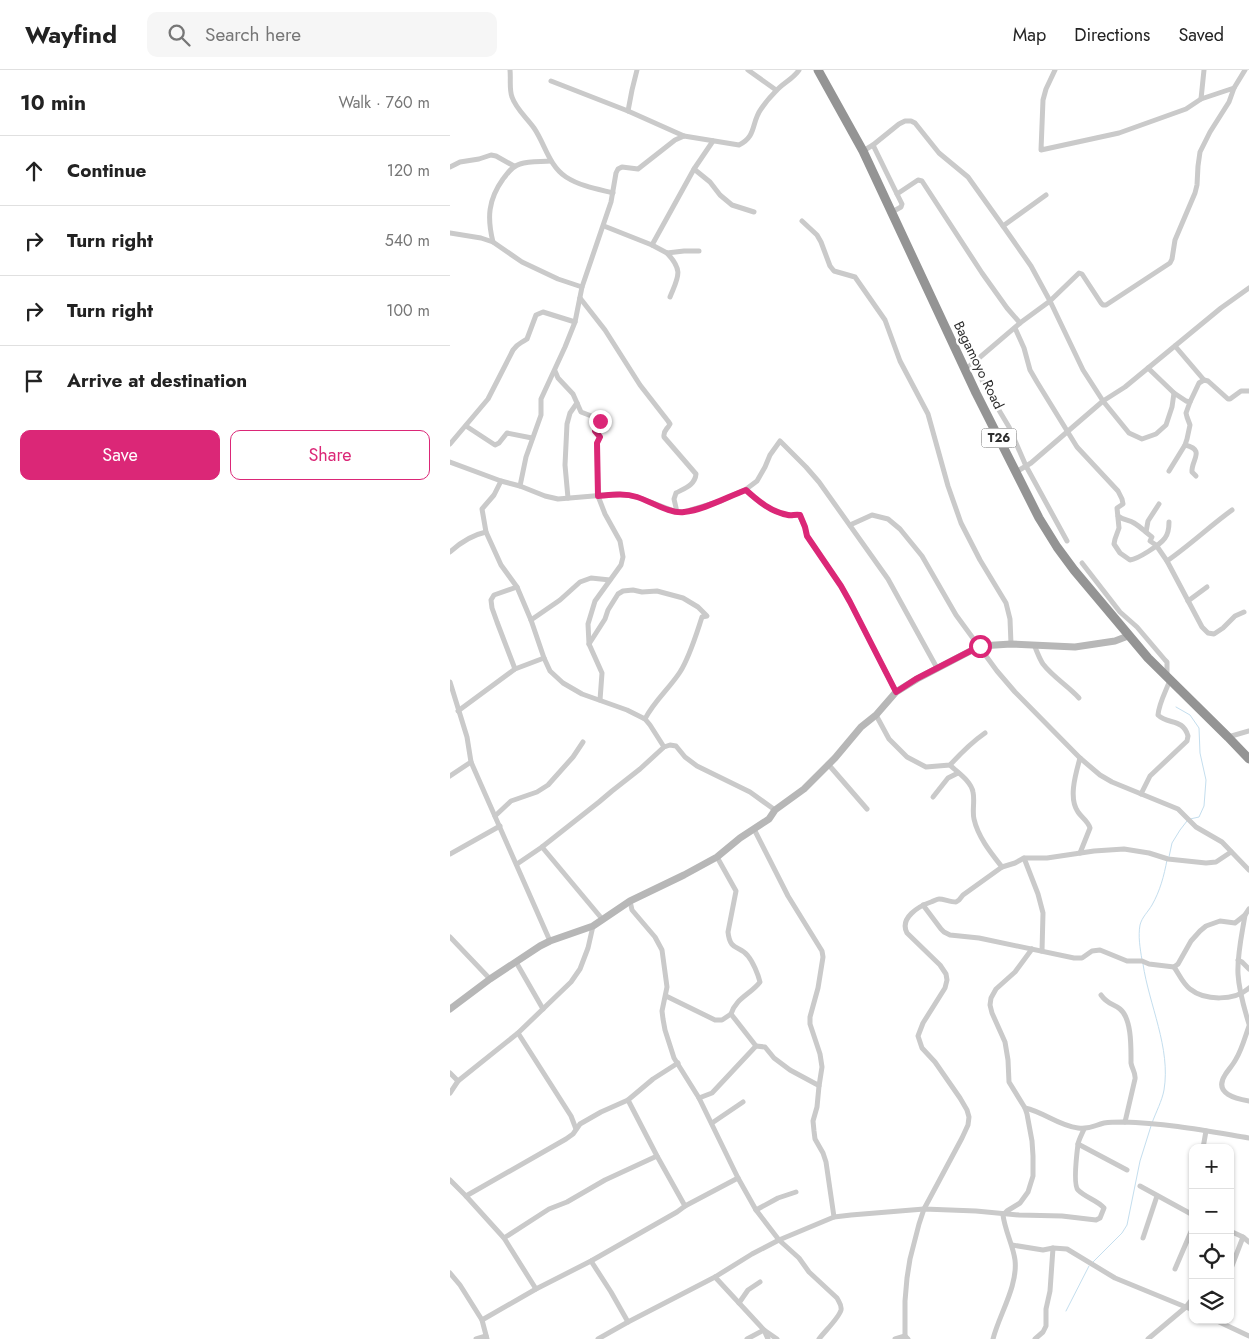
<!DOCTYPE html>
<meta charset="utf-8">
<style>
:root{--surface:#fff;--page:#f6f6f6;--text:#222;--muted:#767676;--line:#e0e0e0;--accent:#db2777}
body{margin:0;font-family:Jost,sans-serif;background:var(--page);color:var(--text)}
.controls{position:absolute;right:15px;bottom:15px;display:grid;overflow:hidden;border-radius:10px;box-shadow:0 1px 4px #0004}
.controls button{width:45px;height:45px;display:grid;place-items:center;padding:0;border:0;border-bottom:1px solid var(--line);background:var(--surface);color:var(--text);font:25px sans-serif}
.stop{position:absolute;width:15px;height:15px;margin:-11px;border:4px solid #db2777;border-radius:50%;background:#fff}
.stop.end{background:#db2777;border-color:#fff;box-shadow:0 1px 5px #0008}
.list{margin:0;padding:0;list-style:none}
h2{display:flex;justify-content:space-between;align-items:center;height:65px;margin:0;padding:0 20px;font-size:21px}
h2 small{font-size:16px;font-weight:400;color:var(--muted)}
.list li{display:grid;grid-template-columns:32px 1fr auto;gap:15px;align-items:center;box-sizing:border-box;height:70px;padding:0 20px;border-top:1px solid var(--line)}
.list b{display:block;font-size:19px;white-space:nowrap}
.list em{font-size:16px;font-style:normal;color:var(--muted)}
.actions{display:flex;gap:10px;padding:15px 20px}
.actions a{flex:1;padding:11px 0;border:1px solid var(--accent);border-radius:10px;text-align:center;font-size:18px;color:var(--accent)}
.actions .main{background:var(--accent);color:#fff}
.icon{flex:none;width:28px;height:28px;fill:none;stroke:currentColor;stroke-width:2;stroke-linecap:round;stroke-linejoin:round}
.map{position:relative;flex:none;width:799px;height:1269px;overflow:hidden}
header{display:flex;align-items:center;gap:30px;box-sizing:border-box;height:70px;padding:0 25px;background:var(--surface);border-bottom:1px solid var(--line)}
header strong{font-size:24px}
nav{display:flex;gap:28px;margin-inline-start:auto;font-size:18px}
.search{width:350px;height:45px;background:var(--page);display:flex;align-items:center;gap:12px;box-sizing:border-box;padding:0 18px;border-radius:10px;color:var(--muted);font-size:19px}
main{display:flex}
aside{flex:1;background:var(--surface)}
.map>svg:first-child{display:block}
</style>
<header>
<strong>Wayfind</strong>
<div class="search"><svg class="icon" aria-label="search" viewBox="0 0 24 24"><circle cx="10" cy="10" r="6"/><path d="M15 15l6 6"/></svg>Search here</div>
<nav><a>Map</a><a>Directions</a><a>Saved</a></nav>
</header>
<main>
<aside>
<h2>10 min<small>Walk · 760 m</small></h2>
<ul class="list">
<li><svg class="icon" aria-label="ahead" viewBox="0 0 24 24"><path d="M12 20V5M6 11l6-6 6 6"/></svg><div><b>Continue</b></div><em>120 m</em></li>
<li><svg class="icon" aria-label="right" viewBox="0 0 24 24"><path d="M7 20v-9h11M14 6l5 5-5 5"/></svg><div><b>Turn right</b></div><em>540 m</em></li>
<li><svg class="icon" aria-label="right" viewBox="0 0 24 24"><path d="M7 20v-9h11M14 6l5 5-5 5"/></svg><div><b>Turn right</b></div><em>100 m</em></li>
<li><svg class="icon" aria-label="arrive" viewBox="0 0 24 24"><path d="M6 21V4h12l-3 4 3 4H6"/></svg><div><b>Arrive at destination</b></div></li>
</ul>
<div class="actions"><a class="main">Save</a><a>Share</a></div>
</aside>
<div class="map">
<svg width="799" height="1269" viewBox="0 0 799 1269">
<rect width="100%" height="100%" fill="#fff"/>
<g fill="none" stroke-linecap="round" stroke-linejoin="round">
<!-- stream -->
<g stroke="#c4deee" stroke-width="1">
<path d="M726,637L740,645L749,658L750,683L756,710L754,736L749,747L740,749"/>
<path d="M719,787L722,773L730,760L737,751"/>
<path d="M692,890C690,878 688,866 690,855C692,847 698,842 702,835C710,821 714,806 717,790"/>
<path d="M693,894C699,935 721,978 714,1020C712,1031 706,1042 702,1053"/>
<path d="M642,1193L672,1163L677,1155L690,1091L701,1056"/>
<path d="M616,1241L639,1196"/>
</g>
<!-- street -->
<g stroke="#cacaca" stroke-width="5">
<path d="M60,0C61,9 59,19 62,27C66,39 77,48 84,58C95,74 99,96 116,107C130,116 147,119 163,123"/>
<path d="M298,0L326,20"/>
<path d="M605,0L596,19L593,30L591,80L669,63L736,39L751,29L784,18"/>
<path d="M101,11L178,41L234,66"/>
<path d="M751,29L754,0"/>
<path d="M178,41L182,20L187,0"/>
<path d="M423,75L447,124"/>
<path d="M413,81L423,75L449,54L455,51H461L465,53L489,83L518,107L553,156L581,196L600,231L633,300L653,331L679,363L692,369L706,364L716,355L722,337L724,323L698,298"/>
<path d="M0,97L10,92L29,89L41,85L46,86L64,96"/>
<path d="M244,99L260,112L270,125L282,135L304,142"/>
<path d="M442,142L451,137L452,134L447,124L468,110L472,111L532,203L557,238L570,253"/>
<path d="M352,151L367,165L371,172L380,196L384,201L405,207L435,250L450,291L478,344L498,416L511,453L530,490L556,533L560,549L561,574"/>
<path d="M154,156L202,175L217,183L234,181H249"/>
<path d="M553,156L596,125"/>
<path d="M0,163L31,168L43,172L72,192L108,209L132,217"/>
<path d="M43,172C37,148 38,130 53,109C58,103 62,96 70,94C80,91 91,92 101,91"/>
<path d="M202,175L244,99L263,71"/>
<path d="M217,183C234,201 228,207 220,227"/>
<path d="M130,228L155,260L190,315L218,351L220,354C217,360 213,360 214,367L246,404C245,415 235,418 226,423L224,429L227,442"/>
<path d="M565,258L574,278L580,300L587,312L627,377L668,421L672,429L673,434L667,438L669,458L665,469L664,474L670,483L680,490C688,489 710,475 715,468C718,464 719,457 719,452"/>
<path d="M725,276L754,310"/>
<path d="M525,292L534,315L559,357L576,396L617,471"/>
<path d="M515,300L570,253L600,231L629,203L632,204L651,233L653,235H656L720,193L722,189L725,170L745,123L747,115L748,96L750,82L760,62L779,32L784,18L795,0"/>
<path d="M105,301L108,308L123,324L131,342L149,349L150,351L145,361L150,367L147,373L148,426L155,444L170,471L173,487L171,495L145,531L138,554L139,574L152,603L150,630"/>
<path d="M724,323L736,331L740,332L749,313L754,310L758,311L778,329H780L791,321H799"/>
<path d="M16,356L45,375L49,373L57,363L82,368"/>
<path d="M0,374L38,329L63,280C69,272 70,274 77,269L86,245L93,242L125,252"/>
<path d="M735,375C756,380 741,390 742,402L746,406"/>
<path d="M0,392L51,411L70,416L95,426L108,429L167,424L177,425L187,427L227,442H234L271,431L283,425L295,420L307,411L315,397L320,385L330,371L356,397L369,412L438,509L487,598"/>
<path d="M719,401L735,375L737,369L740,355L737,347L736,343L740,332"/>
<path d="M566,402L581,393L653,331L675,317L771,238L799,218"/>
<path d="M51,411L44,425L32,439L36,462L51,495L67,517L81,550L94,588L100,601L113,613L132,624L177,640L195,649L200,655L214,677"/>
<path d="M70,416L76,387L91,345V329L115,277L125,252L132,217L161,132L166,103L168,99L172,97L188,99L225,70L234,66L289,75C307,66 301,53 311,39C315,33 321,26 326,21C333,13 343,9 349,0"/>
<path d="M295,420C308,431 321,442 338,445C342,446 345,444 349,445L355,457L357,466L391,516L400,532L446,622"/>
<path d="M118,428L115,395L117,354L120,343L127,333"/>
<path d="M668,446C673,450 679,450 684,453C691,457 696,463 702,467L700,471L706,475L717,491L752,557L758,563L764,564L773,558L785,546L794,542"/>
<path d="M400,455L422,445L438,449L450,459L472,486L506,545L547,601L565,622L630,688L650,705L662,712L728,739L746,757L772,772L799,800"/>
<path d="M696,462L698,451L709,434"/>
<path d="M0,482C11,472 22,465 36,462"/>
<path d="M717,491C740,475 760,456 782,440"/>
<path d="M632,493L670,542L687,557L715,590L717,592V606"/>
<path d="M738,531L757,517"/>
<path d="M81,550L110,530L130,512L141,508L160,510"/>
<path d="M139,574L155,549L158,540L168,524L173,521L183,520L192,522L207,521L233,528L248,537L257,546L252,547C246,565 240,586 230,602C219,619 204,631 195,649"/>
<path d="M584,575C587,581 589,588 593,594C603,607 618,616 629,628"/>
<path d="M65,599L47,552L42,538L41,530L44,525L67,517"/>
<path d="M0,612L17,667L21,692L100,871"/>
<path d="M8,641L65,599L94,588"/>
<path d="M426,645L439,669L457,687L476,697L500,695C511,683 522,672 535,663"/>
<path d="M778,667L799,661"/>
<path d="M378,694L417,739"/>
<path d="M500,695C508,703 521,711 523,722C525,731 522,741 524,749C528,767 541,783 552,797"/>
<path d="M0,706L21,692"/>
<path d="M691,724L700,706L737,671L738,666C733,648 718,655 708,645C709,633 716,621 720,610"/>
<path d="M483,727L498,708L508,703"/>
<path d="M45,746L61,731L87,722L98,715L123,687L133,672"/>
<path d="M304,759L338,826L372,881L373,887L368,918L360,947V954L370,984L372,997L369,1016"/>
<path d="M92,777L153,850"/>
<path d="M630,783L640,758C638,751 632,748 628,742C618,728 626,703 630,688"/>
<path d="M0,784L50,756"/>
<path d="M267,787L286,821L278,862C280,882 290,875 298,886C303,892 308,904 310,912C301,924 286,928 281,944L306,976"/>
<path d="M574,788L588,824L593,843L592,881"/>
<path d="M67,794L92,777L149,732L162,721L190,699L214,677L220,675L226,676L235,687L247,696L300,722L325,740"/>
<path d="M180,831L182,840L205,867L212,880L217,917L212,941L213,949L215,960L224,988L249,1028L288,1108L306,1140L329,1170L349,1188L359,1202L387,1228C389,1232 392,1235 391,1240C389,1248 374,1262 369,1269"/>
<path d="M473,835L491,859L494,862L500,865L529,868L624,888H632L642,881L650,880L677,891H692L699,894L724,897L728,894L741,871L750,861L756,856L770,851L785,853L795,845L799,839"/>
<path d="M795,845C792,864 787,885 788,904C789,921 794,938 799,954"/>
<path d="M0,867L40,909"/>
<path d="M788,890L792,892L799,899"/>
<path d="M66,892L93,939"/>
<path d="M724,897C729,904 733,914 740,919C755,931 785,931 799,918"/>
<path d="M651,925C658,935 663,933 670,939C682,949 681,978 681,993C682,999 686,1003 685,1009L675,1052"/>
<path d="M216,926L265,950H272L281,944"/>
<path d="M799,956C795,967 792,979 786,989C783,995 778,1000 775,1005C763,1024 787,1029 799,1031"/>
<path d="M68,963L121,1046L126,1059"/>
<path d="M0,1003L8,1011"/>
<path d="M0,1023L8,1011L68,963L121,912L130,899L138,878L143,856"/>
<path d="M249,1028L262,1023L306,976L315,977L324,988L340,1000L366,1014L369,1016L367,1037L363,1051L364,1061L365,1069L373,1083L376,1092L384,1147"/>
<path d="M178,1030L207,1086L235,1136"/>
<path d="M575,1038C594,1042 609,1056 628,1058C639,1060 645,1055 654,1053C661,1052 667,1052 673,1052C716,1053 757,1061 799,1068"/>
<path d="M262,1053L293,1032"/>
<path d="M628,1074L677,1100"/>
<path d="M753,1078L756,1061"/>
<path d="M0,1110L16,1126L54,1168L86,1219"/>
<path d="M690,1116L743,1145"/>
<path d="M16,1126L116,1069L123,1064L130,1054L151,1042L178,1030L203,1009L228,993"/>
<path d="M306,1140L328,1128L346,1122"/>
<path d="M780,1161L793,1167L799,1172"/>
<path d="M54,1168L99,1139L117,1132L155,1110L207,1086"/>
<path d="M693,1168L707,1126"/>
<path d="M562,1175L593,1180L603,1178L617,1179L665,1208L743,1240"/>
<path d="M141,1191L161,1222L178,1252"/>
<path d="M725,1199L743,1157"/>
<path d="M780,1201L793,1167"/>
<path d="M0,1203L10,1215L32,1250L37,1269"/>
<path d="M265,1207L314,1260L297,1269"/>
<path d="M289,1233L298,1220L310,1212"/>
<path d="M32,1250L86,1219L141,1191L227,1142L235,1136L288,1108"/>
<path d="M765,1250L799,1266"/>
<path d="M455,1266V1231L457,1208L460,1189L469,1154L474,1139L512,1068L518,1055L519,1047L517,1040L510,1028L485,992L472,978L468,966L473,953L495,918L497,910L496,904L490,895L457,863C449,848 469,836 481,832C484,831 487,829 489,829C494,829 500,832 506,832L509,830L513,825L552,797L565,793L574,788H597L644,781L674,779L699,783L718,789L756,793L766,792L781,782"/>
<path d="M26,1269L36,1266"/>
<path d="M148,1269L178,1252L265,1207L302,1184L329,1170L384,1147L401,1145L474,1139L526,1141L569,1145L612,1146L646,1150L650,1148L654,1138C647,1130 636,1128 628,1120C623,1115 627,1082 628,1074C629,1069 632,1064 634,1059"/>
<path d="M318,1269L314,1260L327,1269"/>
<path d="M445,1269L455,1266L458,1269"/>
<path d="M543,1269C549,1245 568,1216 565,1190C563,1175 555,1161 553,1145L557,1141L570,1133L578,1122L583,1106V1086L582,1071L577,1044L575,1038L559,1012L558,990L555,972L542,943L540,935L541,928L546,919L565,902L582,879"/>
<path d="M585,1269L593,1262L596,1256V1239L600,1221L603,1178"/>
<path d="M698,1269L736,1237L743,1228"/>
</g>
<!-- secondary -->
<path stroke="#b7b7b7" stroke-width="7" d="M0,939L40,909L90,876L100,871L143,856L180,831L234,805L267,787L290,768L319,749L325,740L354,719L385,688L411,657L426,645L446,622L467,609L530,576L561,574L625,577L665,571L678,566"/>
<!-- highway -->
<path stroke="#949494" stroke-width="9" d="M368,0L413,81L526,323L589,448L607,477L624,500L698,588L778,667L799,689"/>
</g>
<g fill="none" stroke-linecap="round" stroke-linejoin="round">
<!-- route -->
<path stroke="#db2777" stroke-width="6" d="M150,351L145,361L150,367L147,373L148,426C161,425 174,423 187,427C200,431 220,444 234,442C254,440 277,427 296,420C308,431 321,442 338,445C342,446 345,444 350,445L355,457L357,466L391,516L400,532L446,622L466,609L530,576"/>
</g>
<g text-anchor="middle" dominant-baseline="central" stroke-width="5" stroke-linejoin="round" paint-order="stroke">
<!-- shield labels -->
<rect fill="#fff" stroke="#6c6c6c" stroke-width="1" x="531.5" y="358.5" width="35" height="19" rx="4"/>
<g font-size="12" font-weight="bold" fill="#2d2d2d">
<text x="549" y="368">T26</text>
</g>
<!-- street labels -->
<g font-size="14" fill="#2d2d2d" stroke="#fff">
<text transform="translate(529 295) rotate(64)">Bagamoyo Road</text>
</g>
</g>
</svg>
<div class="controls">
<button>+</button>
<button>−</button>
<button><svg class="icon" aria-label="locate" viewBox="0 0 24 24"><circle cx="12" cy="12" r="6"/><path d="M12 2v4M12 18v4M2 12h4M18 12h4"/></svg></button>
<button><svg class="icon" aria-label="layers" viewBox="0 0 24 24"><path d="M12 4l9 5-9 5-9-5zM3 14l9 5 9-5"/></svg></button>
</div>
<div class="stop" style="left:530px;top:576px"></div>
<div class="stop end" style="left:150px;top:351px"></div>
</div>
</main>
